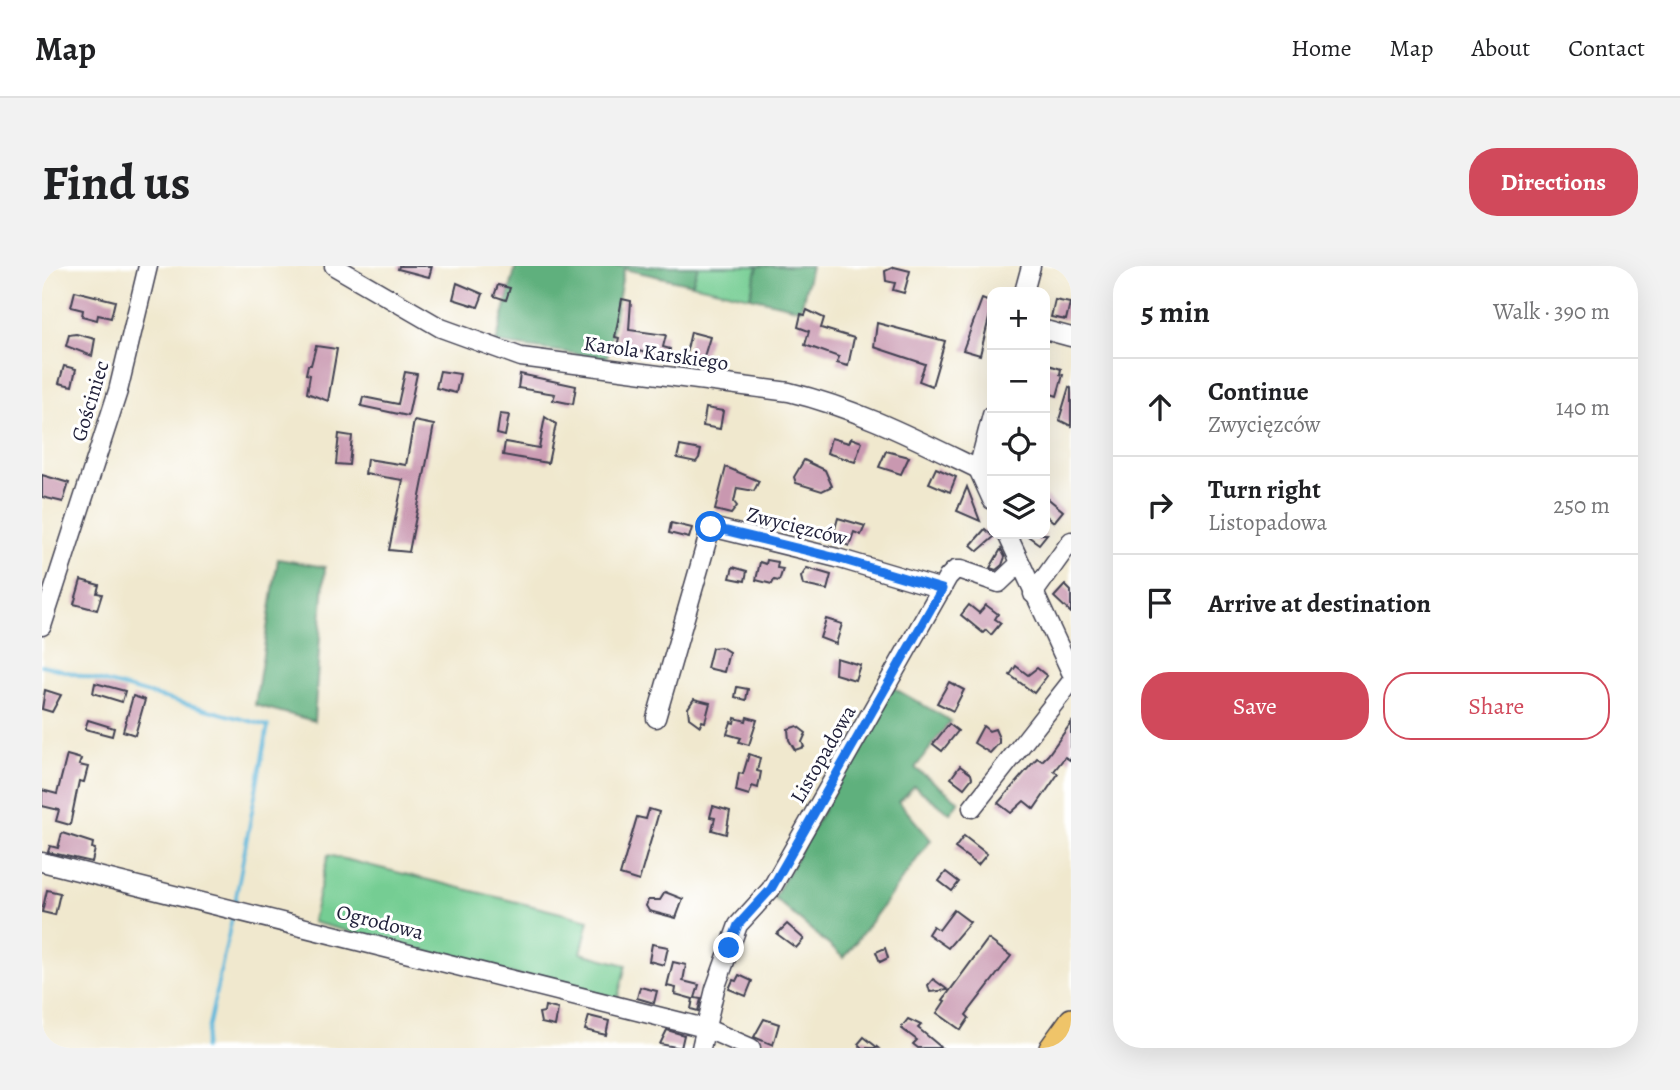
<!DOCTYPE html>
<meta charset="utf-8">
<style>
:root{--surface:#fff;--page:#f2f2f2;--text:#202124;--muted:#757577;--line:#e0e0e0;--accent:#d1495b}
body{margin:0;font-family:Alegreya,serif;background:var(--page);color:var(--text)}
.controls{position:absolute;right:21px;top:21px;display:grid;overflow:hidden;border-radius:14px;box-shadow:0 7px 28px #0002}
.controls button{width:63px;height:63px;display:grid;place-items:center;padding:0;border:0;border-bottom:2px solid var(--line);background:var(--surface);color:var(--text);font:35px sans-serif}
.stop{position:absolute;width:21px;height:21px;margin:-16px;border:5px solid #1a73e8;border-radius:50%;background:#fff}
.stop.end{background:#1a73e8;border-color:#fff;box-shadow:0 2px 7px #0008}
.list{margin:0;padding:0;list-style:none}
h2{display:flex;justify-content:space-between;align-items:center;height:91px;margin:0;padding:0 28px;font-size:30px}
h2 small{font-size:23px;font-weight:400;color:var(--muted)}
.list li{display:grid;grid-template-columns:46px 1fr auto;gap:21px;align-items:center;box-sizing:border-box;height:98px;padding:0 28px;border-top:2px solid var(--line)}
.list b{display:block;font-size:26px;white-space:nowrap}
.list p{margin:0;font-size:23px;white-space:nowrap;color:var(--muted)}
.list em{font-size:23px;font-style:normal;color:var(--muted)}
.actions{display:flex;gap:14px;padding:21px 28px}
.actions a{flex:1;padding:16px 0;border:2px solid var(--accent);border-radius:28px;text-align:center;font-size:24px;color:var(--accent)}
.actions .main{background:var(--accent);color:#fff}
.icon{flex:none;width:38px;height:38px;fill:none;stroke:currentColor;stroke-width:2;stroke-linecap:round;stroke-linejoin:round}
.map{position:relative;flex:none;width:1029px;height:782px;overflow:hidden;border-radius:28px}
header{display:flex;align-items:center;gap:42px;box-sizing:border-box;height:98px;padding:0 35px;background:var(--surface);border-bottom:2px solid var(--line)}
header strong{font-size:33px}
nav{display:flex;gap:38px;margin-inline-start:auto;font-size:24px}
.intro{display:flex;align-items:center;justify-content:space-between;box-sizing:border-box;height:168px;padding:0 42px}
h1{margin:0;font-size:49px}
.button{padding:18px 32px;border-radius:28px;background:var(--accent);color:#fff;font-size:24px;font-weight:700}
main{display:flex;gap:42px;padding:0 42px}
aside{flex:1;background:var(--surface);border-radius:28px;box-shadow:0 7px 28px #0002}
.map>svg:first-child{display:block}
</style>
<header>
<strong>Map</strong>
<nav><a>Home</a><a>Map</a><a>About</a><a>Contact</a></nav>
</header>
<div class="intro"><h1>Find us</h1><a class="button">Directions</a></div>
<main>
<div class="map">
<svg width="1029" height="782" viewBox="0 0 1029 782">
<rect width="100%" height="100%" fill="#fff"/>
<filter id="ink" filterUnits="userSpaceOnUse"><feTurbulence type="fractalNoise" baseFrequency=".0143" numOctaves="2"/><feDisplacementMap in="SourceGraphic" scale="14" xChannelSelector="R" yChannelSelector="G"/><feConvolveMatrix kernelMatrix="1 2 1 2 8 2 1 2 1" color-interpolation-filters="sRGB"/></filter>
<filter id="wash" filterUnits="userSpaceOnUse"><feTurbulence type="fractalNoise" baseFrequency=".00686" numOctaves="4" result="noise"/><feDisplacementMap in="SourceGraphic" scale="28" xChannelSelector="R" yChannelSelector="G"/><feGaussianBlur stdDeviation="1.57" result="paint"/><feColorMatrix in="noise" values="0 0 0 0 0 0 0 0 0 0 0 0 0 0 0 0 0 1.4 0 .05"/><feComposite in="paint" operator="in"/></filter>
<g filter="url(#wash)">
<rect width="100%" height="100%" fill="#f0e8ce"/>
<!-- green -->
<g fill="#74cd93" stroke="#4b7867" stroke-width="2">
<path d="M656,0H716L708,31L650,18Z"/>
<path d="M286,589L547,654L539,687L584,699L575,735L270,656Z"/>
</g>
<!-- forest -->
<g fill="#5fb07d" stroke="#40695c" stroke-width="2">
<path d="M474,0H656L650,18L582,3L565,92L454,77Z"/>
<path d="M716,0H769L759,43L708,31Z"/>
<path d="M236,293L283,301L272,455L213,439Z"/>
<path d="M850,421L909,455L873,502L917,535L908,547L872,520L857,536L889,574L802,692L732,632Z"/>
</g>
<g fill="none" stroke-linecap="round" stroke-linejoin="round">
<!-- stream -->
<g stroke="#5eb7db" stroke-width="3.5">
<path d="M0,399L226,460L193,636"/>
<path d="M162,782L190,652"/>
</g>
</g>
<g id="blocks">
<!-- building -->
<g fill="#c998b0">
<path d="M357,0H390L387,11L356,3Z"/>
<path d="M852,1L868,5L862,27L851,24L853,17L844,15L843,5Z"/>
<path d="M415,17L441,28L436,41L411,33Z"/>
<path d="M456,19L468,22L464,34L452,30Z"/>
<path d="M33,25L73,35L69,52L56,49L55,54L40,50L41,44L29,41Z"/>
<path d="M580,33L589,35L587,64L624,69L621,81L628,83L626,92L575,80L577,72L573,71Z"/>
<path d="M940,33L950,37V40L938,89L921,84Z"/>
<path d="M1013,34L1028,37L1024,54L1009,51Z"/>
<path d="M765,44L782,52L779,62L812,72L806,100L795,97L797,91L763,79L767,65L756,61L759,48L763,49Z"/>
<path d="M835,57L903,75L890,120L877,115L883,98L832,81Z"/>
<path d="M649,66L668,71L660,97L643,92Z"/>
<path d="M34,68L53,73L50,90L24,80L27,69Z"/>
<path d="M274,80L295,83L286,135L265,127L268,109L264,108L266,99H269Z"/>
<path d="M1004,98L1019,103L1018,108L1021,109L1015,130L1003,126Z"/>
<path d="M22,100L34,103L30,120L17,117Z"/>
<path d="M398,105L418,108L414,127L394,122Z"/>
<path d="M363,106L375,108L366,150L319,140L321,131L356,138Z"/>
<path d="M478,108L534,120L531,138L511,134L513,128L476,122Z"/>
<path d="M1027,121L1029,122V160L1017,154Z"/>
<path d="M664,142L681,145L678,163L661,160Z"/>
<path d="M458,148L467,149L463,170L455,168Z"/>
<path d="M503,151L514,158L506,197L461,189L463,176L497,182Z"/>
<path d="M372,155L392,159L367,286L347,284L361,214L323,208L325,193L364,199Z"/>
<path d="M297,168L310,170L307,199L294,198Z"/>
<path d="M789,172L807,177L809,172L820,176L813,196L785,187Z"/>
<path d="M638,180L659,184L657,192L654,196L635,192Z"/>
<path d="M844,185L867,191L859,208L837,201Z"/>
<path d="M762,194L783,204L790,220L780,225L754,217L752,211Z"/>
<path d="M684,201L717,215L712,225L695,222L692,236L695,240L689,248L673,244Z"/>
<path d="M894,202L914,211L908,226L887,217Z"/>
<path d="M0,209L27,217L21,236L0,231Z"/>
<path d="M925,221L938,255L915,245Z"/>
<path d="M1003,230L1021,245L1012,256L1003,249Z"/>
<path d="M796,252L823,260L819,269L812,266L807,280L790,273Z"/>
<path d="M629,257L650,262L647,272L627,267Z"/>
<path d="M943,263L952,271L936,285L929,279Z"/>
<path d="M983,268H1005L997,278Z"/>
<path d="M959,283L963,291L960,299L954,304L948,302Z"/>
<path d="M725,294L736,296L735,302L741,303L737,315L732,314L730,318L714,314L718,296L724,298Z"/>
<path d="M691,301L705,305L703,315L688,312Z"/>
<path d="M765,302L789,309L785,324L761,319L759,311Z"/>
<path d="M39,314L57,319L55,327L60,328L55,344L32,338Z"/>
<path d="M1023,319L1029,325V347L1012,331Z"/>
<path d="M927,339L937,347L944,339L956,348L953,353L959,357L949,369L944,364L941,367L919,349Z"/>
<path d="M784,353L800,358L794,378L778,372Z"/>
<path d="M679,381L687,386L682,406L665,402L670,382Z"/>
<path d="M794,392L818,399L813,414L793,408Z"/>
<path d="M974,400L986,409L995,402L1005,410L992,427L968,409Z"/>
<path d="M907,416L922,424L911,445L895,437Z"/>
<path d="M53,417L83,425L80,436L51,427Z"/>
<path d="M695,421L706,423L704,434L693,431Z"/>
<path d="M3,424L19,429L10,446L0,443Z"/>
<path d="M91,430L103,434L93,469L81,465Z"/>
<path d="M652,433L668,437L663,456L660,455L658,460L647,452L646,442Z"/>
<path d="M705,451L715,454L707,479L697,476L699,472L685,468L689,456L692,457L693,452L704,455Z"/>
<path d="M46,454L72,462L70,470L43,463Z"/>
<path d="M1029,457V495L1023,491L1012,505L1016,508L992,543L982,535L969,547L956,537L995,492L1000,495L1006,489Z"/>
<path d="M907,458L916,465L900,485L891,478Z"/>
<path d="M755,460L764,467L760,476L762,481L753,484L747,474L746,463Z"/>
<path d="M941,460L947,465L953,463L957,472V477L948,487L932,477Z"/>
<path d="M707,488L718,492L715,505L719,506L716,522L710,520L707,529L694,525L697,507L701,508Z"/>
<path d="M25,489L39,493L37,499L46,501L42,516L37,515L28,559L14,555L17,544L0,540V524L15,528Z"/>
<path d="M918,500L929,508L930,512L922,522L909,512Z"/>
<path d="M671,540L688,545L684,568L670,564L673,552L668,551Z"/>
<path d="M607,543L617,546L597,615L578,609L595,551L604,553Z"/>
<path d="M20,567L51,577L50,582L53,583L50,596L6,586L8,580L16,582Z"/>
<path d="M922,570L945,588L936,599L913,582Z"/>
<path d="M904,606L917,616L910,625L897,615Z"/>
<path d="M5,624L18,627L13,649L0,646Z"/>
<path d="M623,626L641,633L634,652L607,645L604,640L606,634H618Z"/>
<path d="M912,644L928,656L906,682L886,668L891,660L897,664Z"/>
<path d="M745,658L762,673L754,682L735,668Z"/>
<path d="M946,673L969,690L924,749L927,752L919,764L895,747L903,735L901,734Z"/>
<path d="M610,678L626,681L622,699L607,695Z"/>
<path d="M843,682L846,692L838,696L834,686Z"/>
<path d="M631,696L644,699L641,715L657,719L653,732L659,733L656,745L649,743L651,733L633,728L634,722L625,720Z"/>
<path d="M697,709L710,715L704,730L687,723L691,714L694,715Z"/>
<path d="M891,713L906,724L888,726L886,719Z"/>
<path d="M598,721L615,725L612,737L595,732Z"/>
<path d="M503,740L516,743L513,760L499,757L497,747L502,746Z"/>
<path d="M547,750L567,755L564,769L543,764Z"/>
<path d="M722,753L737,758L731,779L712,771Z"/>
<path d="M866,753L879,759L876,762L900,782H876L871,778L875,774L859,762Z"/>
<path d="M625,764L642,769L639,782L618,778Z"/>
<path d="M822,771L836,782H820L816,778Z"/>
</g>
</g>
</g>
<g filter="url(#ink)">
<use href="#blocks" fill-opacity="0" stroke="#414051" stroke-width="2"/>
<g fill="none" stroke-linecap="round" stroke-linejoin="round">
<defs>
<g id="minor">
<path d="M292,0L399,62L479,91L747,126C814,142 874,173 936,203"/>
<path d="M982,26L989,0"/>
<path d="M1003,64L1029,71"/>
<path d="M950,149L936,203L950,234"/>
<path d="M965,268L1029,406"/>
<path d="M991,328L1029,275"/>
<path d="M0,360L76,125L106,0"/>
<path d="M614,452L669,261L795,292L900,323"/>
<path d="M930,542L1029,416"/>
<path d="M0,596L663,762L709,782"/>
<path d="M659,782L673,723L696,659L729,623L906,311L913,304H919L957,317L978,297"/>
</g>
<path id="major" d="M1008,782L1029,753"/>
</defs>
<!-- minor casing -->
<use href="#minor" stroke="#414051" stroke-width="21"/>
<!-- major casing -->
<use href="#major" stroke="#414051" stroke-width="24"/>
<!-- minor -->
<use href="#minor" stroke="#fff" stroke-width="18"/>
<!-- major -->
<use href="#major" stroke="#efc469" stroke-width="21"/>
</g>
</g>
<g fill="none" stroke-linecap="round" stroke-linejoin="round" filter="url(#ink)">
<!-- route -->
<path stroke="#1a73e8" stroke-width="9" d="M669,261L795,292L900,323L729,623L696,659L687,682"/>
</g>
<g text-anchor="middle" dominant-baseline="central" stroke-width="6" stroke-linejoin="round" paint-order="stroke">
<!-- street labels -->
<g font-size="21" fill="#22223b" stroke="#fff">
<text transform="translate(614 87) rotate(8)">Karola Karskiego</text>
<text transform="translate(48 135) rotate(-73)">Gościniec</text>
<text transform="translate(755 260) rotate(14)">Zwycięzców</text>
<text transform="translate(781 488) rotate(-60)">Listopadowa</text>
<text transform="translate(338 656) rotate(14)">Ogrodowa</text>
</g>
</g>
</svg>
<div class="controls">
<button>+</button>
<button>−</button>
<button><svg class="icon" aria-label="locate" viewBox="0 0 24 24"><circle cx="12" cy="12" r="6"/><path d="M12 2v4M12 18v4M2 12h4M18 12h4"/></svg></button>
<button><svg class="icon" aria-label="layers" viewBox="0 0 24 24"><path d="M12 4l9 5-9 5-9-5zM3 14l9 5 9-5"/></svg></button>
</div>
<div class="stop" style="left:669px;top:261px"></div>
<div class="stop end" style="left:687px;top:682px"></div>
</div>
<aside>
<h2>5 min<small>Walk · 390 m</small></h2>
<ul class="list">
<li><svg class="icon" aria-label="ahead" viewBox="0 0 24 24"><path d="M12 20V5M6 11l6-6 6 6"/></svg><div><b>Continue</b><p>Zwycięzców</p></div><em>140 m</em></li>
<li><svg class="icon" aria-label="right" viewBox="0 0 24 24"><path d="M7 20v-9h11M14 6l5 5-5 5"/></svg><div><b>Turn right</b><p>Listopadowa</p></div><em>250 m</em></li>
<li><svg class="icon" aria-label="arrive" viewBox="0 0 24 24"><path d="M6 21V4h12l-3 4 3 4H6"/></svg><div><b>Arrive at destination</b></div></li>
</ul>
<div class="actions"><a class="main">Save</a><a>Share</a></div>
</aside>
</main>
